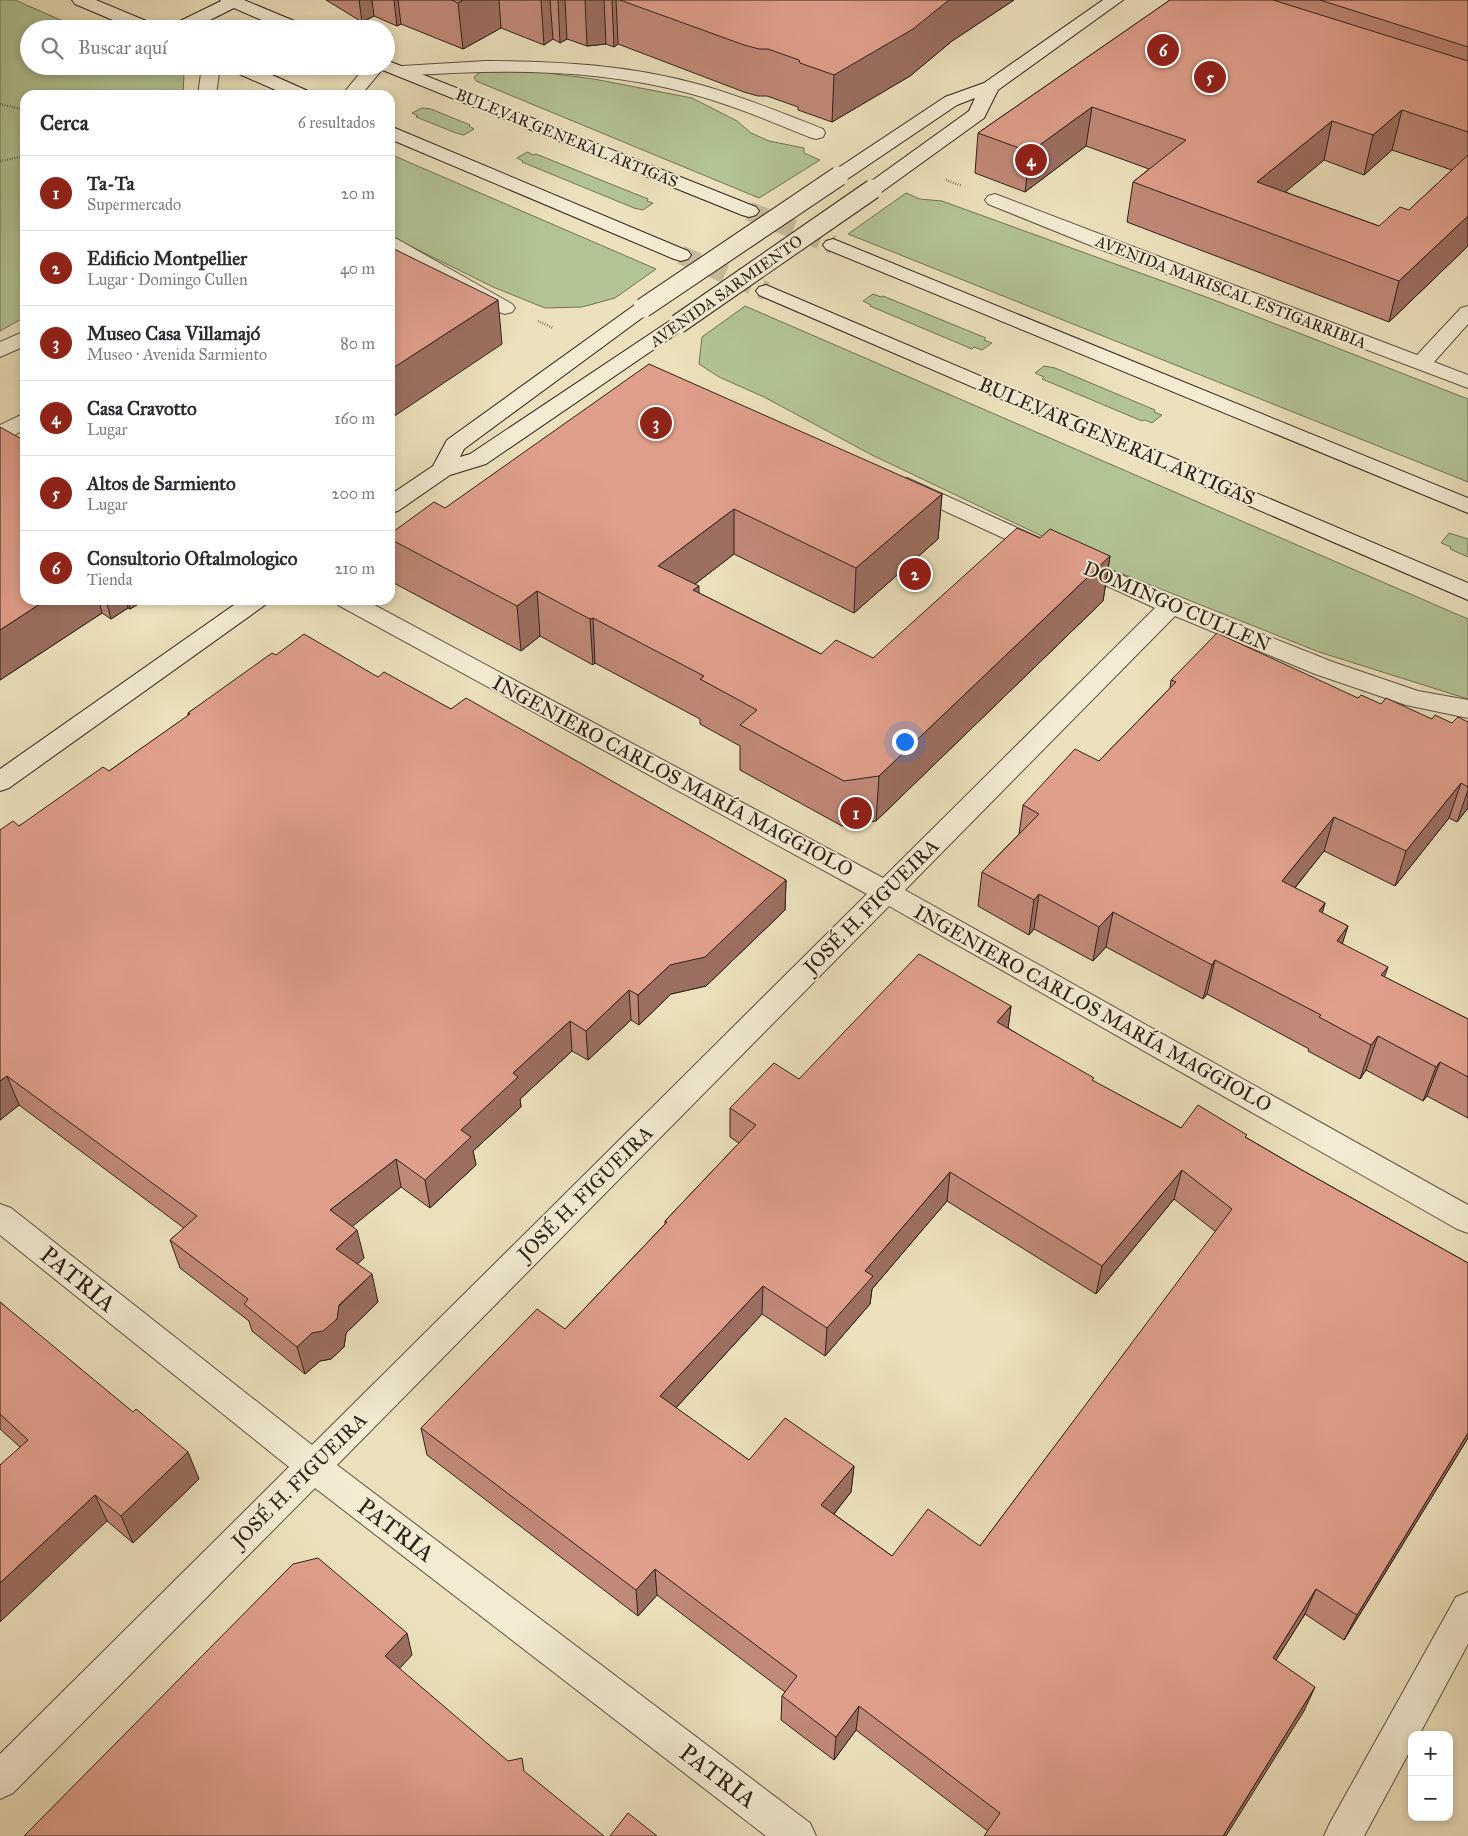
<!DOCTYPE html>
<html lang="es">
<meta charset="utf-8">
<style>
:root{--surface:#fff;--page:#f2f2f3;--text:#2b2b33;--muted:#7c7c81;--line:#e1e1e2;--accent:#8f2418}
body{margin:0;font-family:"IM FELL Great Primer",serif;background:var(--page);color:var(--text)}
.controls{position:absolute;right:15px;bottom:15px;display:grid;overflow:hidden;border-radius:10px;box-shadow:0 2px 8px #0003}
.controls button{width:45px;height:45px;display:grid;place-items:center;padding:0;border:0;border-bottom:1px solid var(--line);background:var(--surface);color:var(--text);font:25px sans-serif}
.you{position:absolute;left:904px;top:741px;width:18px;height:18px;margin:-12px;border:4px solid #fff;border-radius:50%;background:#1a73e8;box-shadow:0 0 0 8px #1a73e833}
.badge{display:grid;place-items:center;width:32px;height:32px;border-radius:50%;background:var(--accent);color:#fff;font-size:16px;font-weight:700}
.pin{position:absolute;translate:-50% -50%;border:2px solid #fff;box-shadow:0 1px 5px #0006}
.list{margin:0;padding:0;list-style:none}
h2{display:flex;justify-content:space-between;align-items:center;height:65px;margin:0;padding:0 20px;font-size:21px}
h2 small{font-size:16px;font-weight:400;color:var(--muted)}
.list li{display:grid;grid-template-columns:32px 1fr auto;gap:15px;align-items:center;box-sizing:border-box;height:75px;padding:0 20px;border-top:1px solid var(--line)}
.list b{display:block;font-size:19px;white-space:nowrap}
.list p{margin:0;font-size:16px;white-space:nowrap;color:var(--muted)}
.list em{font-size:16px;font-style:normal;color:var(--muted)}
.icon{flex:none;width:28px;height:28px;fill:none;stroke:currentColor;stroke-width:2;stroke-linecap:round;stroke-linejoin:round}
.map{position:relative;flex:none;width:1468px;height:1836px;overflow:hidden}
.search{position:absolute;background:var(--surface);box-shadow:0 2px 8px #0003;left:20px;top:20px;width:375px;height:55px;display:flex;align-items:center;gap:12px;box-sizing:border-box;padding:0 18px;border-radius:28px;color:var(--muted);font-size:19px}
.panel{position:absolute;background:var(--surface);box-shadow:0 2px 8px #0003;left:20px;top:90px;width:375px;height:515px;border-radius:15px}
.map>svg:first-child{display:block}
</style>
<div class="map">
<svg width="1468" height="1836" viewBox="0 0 1468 1836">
<rect width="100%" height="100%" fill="#ece1bc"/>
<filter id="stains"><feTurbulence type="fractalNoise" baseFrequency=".004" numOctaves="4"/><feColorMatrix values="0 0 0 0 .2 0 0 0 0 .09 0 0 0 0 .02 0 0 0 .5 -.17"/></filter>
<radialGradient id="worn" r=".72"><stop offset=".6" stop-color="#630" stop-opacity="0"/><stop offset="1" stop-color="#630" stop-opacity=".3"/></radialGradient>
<!-- green -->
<g fill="#b3c494" stroke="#717258">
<path d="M0,0H15L81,29H29V66H168L184,73L183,95H25V317L0,331Z"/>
<path d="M516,69L594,79L692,98L737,121L751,133L769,141L804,148V153L820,160L759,198L476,81L474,77L482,71Z"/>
<path d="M422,108L431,109L470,125L469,126L474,129L464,135L456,133L416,117L418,116L412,113Z"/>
<path d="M527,152L534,155L536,154L648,199L647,201L653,203L643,210L634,208L522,162L523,161L517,158Z"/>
<path d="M390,154L656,269L615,298L582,307L545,308L493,287L390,236Z"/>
<path d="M906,193L920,199L942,201L1209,298L1468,399V482L848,234Z"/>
<path d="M873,294L881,297L883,296L986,338L984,340L992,343L982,350L974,347L972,349L870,306L871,305L863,301Z"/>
<path d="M745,306L1468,619V699L1319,652L1113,570L872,455L764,397L719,377L699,364L702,337Z"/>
<path d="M1044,366L1055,368L1155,410L1154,412L1162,415L1152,423L1145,420L1142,421L1042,379L1044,377L1035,373Z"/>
<path d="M1449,533L1468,539V557L1450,549L1451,547L1441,543Z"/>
</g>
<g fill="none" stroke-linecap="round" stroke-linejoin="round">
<!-- secondary-tunnel -->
<g stroke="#c6bb9c" stroke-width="19" stroke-dasharray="19 10" stroke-linecap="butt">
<path d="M749,211L833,245"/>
<path d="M681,255L766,291"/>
</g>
<defs>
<g id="street">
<path d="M486,61C558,61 631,65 701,85C743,97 782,113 823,129L825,133L823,137L816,139L809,137C770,121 730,104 688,93C595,68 498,69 402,76L396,75L393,71L396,67L402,66Z"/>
<path d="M202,66H220L216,95H198Z"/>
<path d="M366,66H385L361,95H342Z"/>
<path d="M995,194L1417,355L1461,308L1468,306V324L1434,362L1468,375V388L1097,248L988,204L985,200L988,196Z"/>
<path d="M390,237L397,239L512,304L515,308L512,312L505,314L498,312L390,251Z"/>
<path d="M25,331V346L0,357V342Z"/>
<path d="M25,413V429L8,439L0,441V425Z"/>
<path d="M907,478L1179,601L1333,662L1418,691L1468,700V718L1406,705L1315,674L1175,616L905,890L1468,1205V1233L1457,1229L889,906L337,1465L810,1823L816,1836H766L315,1488L13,1793L0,1799V1754L289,1467L0,1235V1204L11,1208L312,1445L867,894L338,605L334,600H365L883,878L1155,608L899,490L896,485L899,480Z"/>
<path d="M1468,1592V1644L1419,1735H1412V1747L1364,1836H1324L1330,1823L1456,1597Z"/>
</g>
<g id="secondary">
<path d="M72,0H96L156,25L159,29H134L75,4Z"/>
<path d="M220,0H244L304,25L307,29H282L234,8L192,29H169L172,25L221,1Z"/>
<path d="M1103,0H1123L998,90L984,118L880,193L873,195L866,193L863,189L866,185L969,111L975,98L957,105L846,180L839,182L832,180L829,176L832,172L945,97L984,83Z"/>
<path d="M386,60L756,207L759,211L756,215L749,217L742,215L380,69L378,66H386Z"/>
<path d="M227,66H252L308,91L311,95H287L230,70Z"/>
<path d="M390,126L688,251L691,255L688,259L681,261L674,259L390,139Z"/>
<path d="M833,239L1468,498V513L826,249L823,245L826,241Z"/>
<path d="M766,285L1468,583V600L759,295L756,291L759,287Z"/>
<path d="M643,302L650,304L653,308L650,312L464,449L460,457L470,454L671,320L678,318L685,320L688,324L685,328L486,464L450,475L398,511L390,513V495L433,466L447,440L636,304Z"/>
<path d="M241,600H269L265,605L9,788L0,791V769Z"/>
</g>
</defs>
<!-- street casing -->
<use href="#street" stroke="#5e5144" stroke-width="2"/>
<!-- secondary casing -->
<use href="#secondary" stroke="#2f211c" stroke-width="2"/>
<!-- path -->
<g stroke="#2f211c" stroke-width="2.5" stroke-dasharray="0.5 2" stroke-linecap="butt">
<path d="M0,104L25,110"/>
<path d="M0,161L25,156"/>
<path d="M946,180L962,186"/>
<path d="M538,321L553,328"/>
</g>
<!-- street -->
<use href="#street" fill="#f3ecd3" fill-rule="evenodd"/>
<!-- secondary -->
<use href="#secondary" fill="#f3ecd3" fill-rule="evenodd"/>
<defs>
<g id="secondary-bridge">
<path d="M643,308L839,176"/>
<path d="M678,324L873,189"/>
</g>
</defs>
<!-- secondary-bridge casing -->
<use href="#secondary-bridge" stroke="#2f211c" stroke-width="21" stroke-linecap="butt"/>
<!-- secondary-bridge -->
<use href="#secondary-bridge" stroke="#f3ecd3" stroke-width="19"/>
</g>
<!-- wall -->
<g fill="#c18978" stroke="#2f211c" fill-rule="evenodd">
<path d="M326,0H1014L952,41L910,76L832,122L798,110V107L767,96H758L744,92L618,44L614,47L606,44L587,46L567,39L560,43L553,39L544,45L501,28L463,49L401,24L397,26L374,16L362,22Z"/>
<path d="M1170,0H1468V246L1389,322L1127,222L1133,182L1149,169L1086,146L1025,192L975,173L978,133ZM1392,150L1452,170L1409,210L1379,226L1285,192L1324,160L1364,175Z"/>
<path d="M0,427L25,600H145L130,609L128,608L111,619L102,613L0,680Z"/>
<path d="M942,494L938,539L854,613L734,554L695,584L699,593L821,654L873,658L1040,538L1110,556L1103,601L876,821L842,826L740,770V746L700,724V719L595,663L593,665L540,636L521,651L392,582L390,565V534L445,508Z"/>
<path d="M276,655L378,677L451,709L786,880L785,910L706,986L671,994L639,1025L631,1020L588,1060L572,1051L520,1099L521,1107L473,1151L476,1165L430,1208L401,1187L352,1226L364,1258L357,1264L378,1302L346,1333L344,1347L331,1359L320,1361L305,1374L252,1331L249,1321L180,1268L170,1240L184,1228L19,1105L0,1120V830L19,826L109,771L188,716V713Z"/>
<path d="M1171,680L1358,698L1432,719L1452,723L1468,722V808L1457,822L1449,818L1395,886L1324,851L1295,888L1325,903L1322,913L1348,926L1342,943L1384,977L1468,1019V1118L1427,1096L1423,1101L1366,1070L1360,1079L1308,1051L1309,1049L1207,994L1203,999L1106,947L1093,961L1034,929L1029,935L978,906L982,872L1019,834L1023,805L1099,761L1170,688Z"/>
<path d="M1011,1006L1008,1028L1093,1081L1181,1128L1247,1138L1300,1169L1468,1263V1438L1344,1640L1305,1614L1276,1660L1304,1711L988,1831L856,1730L834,1760L781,1720L782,1696L785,1692L657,1595L638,1616L427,1455L421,1428L565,1329L665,1224V1221L739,1143L730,1137V1108L799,1079ZM1174,1199L1216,1232L980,1546L892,1556L834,1514L851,1492L854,1466L749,1460L676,1408L762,1314L825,1356L870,1304L872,1289L947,1201L1096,1294Z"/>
<path d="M0,1302L199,1479L133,1543L20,1447L0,1429Z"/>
</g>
<!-- shaded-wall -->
<g fill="#9d6f61" stroke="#2f211c">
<path d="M359,0H372L374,16L362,22Z"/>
<path d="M394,0H398L401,24L397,26Z"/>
<path d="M463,0H499L501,28L463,49L458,3Z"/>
<path d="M541,0H550L553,39L544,45Z"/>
<path d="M558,0H565L567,39L560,43Z"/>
<path d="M585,0H604L606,44L587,46Z"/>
<path d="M613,0H616L618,44L614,47L612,1Z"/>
<path d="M949,0H1014L952,41L910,76L832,122L834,75Z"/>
<path d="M1092,107L1086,146L1025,192L1030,152Z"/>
<path d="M1402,110L1392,150L1364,175L1373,135Z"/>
<path d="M1332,121L1324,160L1249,222L1257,182Z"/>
<path d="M1468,216V246L1389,322L1399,281Z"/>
<path d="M498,300L502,344L390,419V370Z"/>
<path d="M942,494L938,539L854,613L856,568Z"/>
<path d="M734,509V554L660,611L658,566Z"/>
<path d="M1110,556L1103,601L876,821L879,776Z"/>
<path d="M699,586V631L693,590Z"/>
<path d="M537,591L540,636L521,651L517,606Z"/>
<path d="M46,600H99L102,613L0,680V630Z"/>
<path d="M106,600H126L128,608L111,619Z"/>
<path d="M128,600H145L130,609Z"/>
<path d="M593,618L595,663L593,665L590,619Z"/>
<path d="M1461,783L1449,818L1395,886L1406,851Z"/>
<path d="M1468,790V808L1457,822Z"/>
<path d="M1334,817L1324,851L1272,916L1282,881Z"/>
<path d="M786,880L785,910L706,986L671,994L639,1025L638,995L670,965Z"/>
<path d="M1039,894L1034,929L1029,935L1034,900Z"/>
<path d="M1325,903L1315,938L1319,911Z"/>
<path d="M1113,912L1106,947L1093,961L1099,927Z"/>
<path d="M1348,926L1337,960V941Z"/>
<path d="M1215,960L1207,994L1203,999L1212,965Z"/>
<path d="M1388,967L1376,1001L1381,975Z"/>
<path d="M629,990L631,1020L588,1060L586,1031Z"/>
<path d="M1011,1006L1007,1036L997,1022Z"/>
<path d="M570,1021L572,1051L520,1099L521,1107L473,1151L476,1165L430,1208L425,1180L461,1130L513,1073Z"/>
<path d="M1378,1036L1366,1070L1360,1079L1371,1045Z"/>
<path d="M1440,1062L1427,1096L1423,1101L1436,1067Z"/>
<path d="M7,1076L19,1105L0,1120V1081Z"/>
<path d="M396,1159L401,1187L337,1239L330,1210Z"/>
<path d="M1182,1170L1174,1199L1096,1294L1102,1266Z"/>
<path d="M950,1172L947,1201L872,1289L870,1304L825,1356L827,1328L865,1271Z"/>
<path d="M357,1230L364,1258L343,1277L336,1249Z"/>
<path d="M372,1274L378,1302L346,1333L344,1347L331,1359L320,1361L305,1374L297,1347Z"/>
<path d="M763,1286L762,1314L661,1424L660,1396Z"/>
<path d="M1468,1433V1438L1344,1640L1357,1615Z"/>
<path d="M188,1452L199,1479L133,1543L121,1516Z"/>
<path d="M854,1466L851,1492L820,1531L821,1505Z"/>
<path d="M95,1495L107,1521L0,1622V1583Z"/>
<path d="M655,1569L657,1595L638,1616L636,1590Z"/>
<path d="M1316,1589L1305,1614L1262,1682L1273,1658Z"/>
<path d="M407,1633L412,1655L391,1678L385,1656Z"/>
<path d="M1315,1687L1304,1711L1226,1836H1223Z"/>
<path d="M859,1706L856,1730L834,1760L836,1737Z"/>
</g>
<!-- building -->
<g fill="#e09f8b" stroke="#2f211c" fill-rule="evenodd">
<path d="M452,0H463L458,3Z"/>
<path d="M620,0H949L913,29L834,75L800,63L799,60L768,49H759L744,45Z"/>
<path d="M1170,0H1273L1468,61V132L1402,110L1373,135L1332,121L1257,182L1379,226L1400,207L1409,210L1468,155V216L1399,281L1133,182L1186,140L1092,107L1030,152L978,133Z"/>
<path d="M1320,0H1468V47Z"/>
<path d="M390,247L498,300L390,370Z"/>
<path d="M649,364L942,494L856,568L734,509L658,566L699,586L693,590L821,654L836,640L873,658L1017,528L1040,538L1050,529L1110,556L879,776L844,781L740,725L757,710L700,679L704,676L593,618L590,619L537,591L517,606L390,539V534L434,502L445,508Z"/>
<path d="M0,427L25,441V600H46L0,630Z"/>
<path d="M1217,633L1358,698L1361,695L1381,704L1386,698L1432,719L1435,715L1452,723L1458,717L1468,722V787L1461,783L1406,851L1334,817L1282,881L1325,903L1319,911L1348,926L1337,941L1388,967L1381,975L1468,1019V1077L1440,1062L1436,1067L1378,1036L1371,1045L1319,1017L1321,1015L1215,960L1212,965L1113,912L1099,927L1039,894L1034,900L982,872L1039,814L1023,805L1075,749L1099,761L1176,682L1171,680Z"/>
<path d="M304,634L378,677L384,672L451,709L466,698L786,880L705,957L670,965L638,995L629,990L586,1031L570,1021L513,1073L518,1077L461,1130L471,1137L425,1180L396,1159L330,1210L357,1230L336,1249L372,1274L339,1305L337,1319L323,1331L312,1333L297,1347L244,1304L248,1299L170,1240L197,1216L7,1076L0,1081V830L13,821L19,826L103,767L109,771L190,714L188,713L272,653L276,655Z"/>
<path d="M919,954L1011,1006L997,1022L1094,1078L1092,1080L1181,1128L1198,1105L1247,1135L1245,1137L1300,1169L1468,1263V1433L1357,1615L1316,1589L1273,1658L1315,1687L1223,1836H984L1000,1813L859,1706L836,1737L782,1696L797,1676L655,1569L636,1590L421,1428L537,1309L565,1329L667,1222L665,1221L756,1125L730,1108L774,1063L799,1079ZM1182,1170L1232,1209L980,1546L928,1509L892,1556L821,1505L854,1466L785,1418L749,1460L660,1396L763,1286L827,1328L873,1276L865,1271L950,1172L1102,1266Z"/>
<path d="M0,1302L133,1412L136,1409L188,1452L121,1516L95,1495L0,1583V1465L28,1440L0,1414Z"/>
<path d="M318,1558L407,1633L385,1656L508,1761L522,1758L524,1771L604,1836H24L293,1564Z"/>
<path d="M628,1813L657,1836H610Z"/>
</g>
<g text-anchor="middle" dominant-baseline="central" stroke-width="4" stroke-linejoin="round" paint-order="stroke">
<!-- far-street labels -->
<g font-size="16" fill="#2f211c" stroke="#f3ecd3">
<text transform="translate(567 138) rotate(22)">BULEVAR GENERAL ARTIGAS</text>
<text transform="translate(726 291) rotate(-35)">AVENIDA SARMIENTO</text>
<text transform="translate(1231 292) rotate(21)">AVENIDA MARISCAL ESTIGARRIBIA</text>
</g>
<!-- street labels -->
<g font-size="20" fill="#2f211c" stroke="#f3ecd3">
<text transform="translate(1117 441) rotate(23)">BULEVAR GENERAL ARTIGAS</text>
<text transform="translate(1177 606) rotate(23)">DOMINGO CULLEN</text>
<text transform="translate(673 776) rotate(28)">INGENIERO CARLOS MARÍA MAGGIOLO</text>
<text transform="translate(871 906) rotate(-45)">JOSÉ H. FIGUEIRA</text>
<text transform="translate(1093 1008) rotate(29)">INGENIERO CARLOS MARÍA MAGGIOLO</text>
<text transform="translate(585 1193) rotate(-45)">JOSÉ H. FIGUEIRA</text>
<text transform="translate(299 1480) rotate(-45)">JOSÉ H. FIGUEIRA</text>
</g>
<!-- near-street labels -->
<g font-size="24" fill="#2f211c" stroke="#f3ecd3">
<text transform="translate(78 1279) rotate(39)">PATRIA</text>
<text transform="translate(396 1530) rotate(37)">PATRIA</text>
<text transform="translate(718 1776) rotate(37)">PATRIA</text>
</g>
</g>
<rect width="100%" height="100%" filter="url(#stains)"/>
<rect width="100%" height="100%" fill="url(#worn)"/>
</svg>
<div class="controls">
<button>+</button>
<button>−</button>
</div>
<div class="you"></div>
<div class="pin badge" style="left:856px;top:813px">1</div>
<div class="pin badge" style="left:915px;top:574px">2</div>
<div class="pin badge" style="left:656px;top:423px">3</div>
<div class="pin badge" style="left:1031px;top:160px">4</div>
<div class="pin badge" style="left:1210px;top:77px">5</div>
<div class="pin badge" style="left:1163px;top:50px">6</div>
<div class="search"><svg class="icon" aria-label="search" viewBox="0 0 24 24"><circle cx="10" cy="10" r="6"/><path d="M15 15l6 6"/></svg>Buscar aquí</div>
<section class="panel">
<h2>Cerca<small>6 resultados</small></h2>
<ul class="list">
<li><span class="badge">1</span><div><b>Ta-Ta</b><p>Supermercado</p></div><em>20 m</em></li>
<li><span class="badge">2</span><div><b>Edificio Montpellier</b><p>Lugar · Domingo Cullen</p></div><em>40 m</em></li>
<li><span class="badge">3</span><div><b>Museo Casa Villamajó</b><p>Museo · Avenida Sarmiento</p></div><em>80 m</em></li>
<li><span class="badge">4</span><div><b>Casa Cravotto</b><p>Lugar</p></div><em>160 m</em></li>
<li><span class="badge">5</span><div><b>Altos de Sarmiento</b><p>Lugar</p></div><em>200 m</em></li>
<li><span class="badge">6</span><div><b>Consultorio Oftalmologico</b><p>Tienda</p></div><em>210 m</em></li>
</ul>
</section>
</div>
